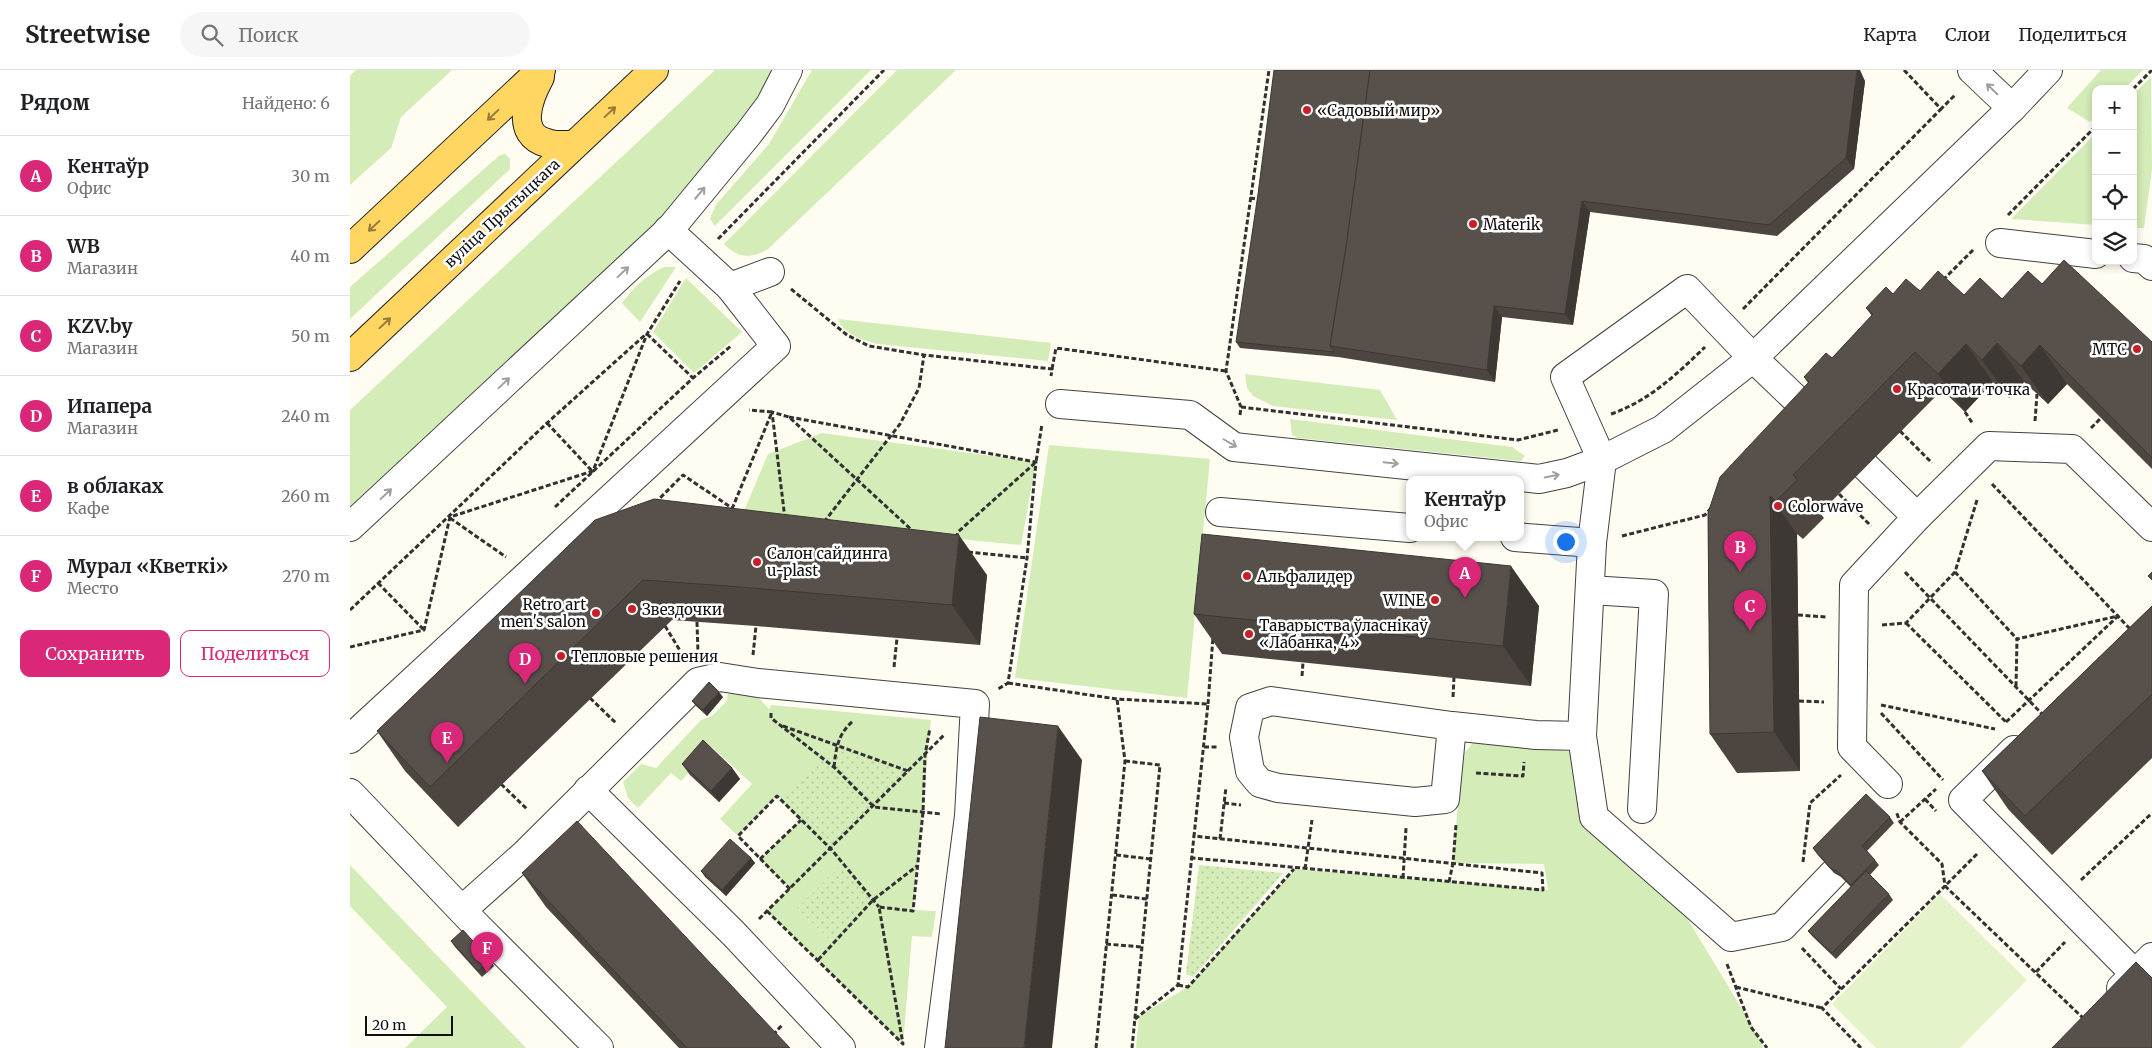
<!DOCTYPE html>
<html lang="ru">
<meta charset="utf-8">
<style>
:root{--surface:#fff;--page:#f6f6f6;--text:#202124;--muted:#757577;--line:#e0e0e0;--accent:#db2777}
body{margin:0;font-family:Merriweather,serif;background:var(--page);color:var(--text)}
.controls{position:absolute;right:15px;top:15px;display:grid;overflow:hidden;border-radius:10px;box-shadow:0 2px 8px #0003}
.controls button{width:45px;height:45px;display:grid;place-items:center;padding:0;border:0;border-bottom:1px solid var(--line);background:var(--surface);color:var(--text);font:25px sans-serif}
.scale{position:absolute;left:15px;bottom:12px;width:88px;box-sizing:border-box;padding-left:5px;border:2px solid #0f0f0f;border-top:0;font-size:14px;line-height:18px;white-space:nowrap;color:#0f0f0f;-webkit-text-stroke:4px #fff;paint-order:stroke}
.you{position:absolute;left:1215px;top:471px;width:18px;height:18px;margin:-12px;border:4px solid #fff;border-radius:50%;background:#1a73e8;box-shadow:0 0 0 8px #1a73e833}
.badge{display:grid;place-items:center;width:32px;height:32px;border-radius:50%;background:var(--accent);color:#fff;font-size:16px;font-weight:700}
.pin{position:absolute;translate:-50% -41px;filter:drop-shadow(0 1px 2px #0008)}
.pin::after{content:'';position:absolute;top:26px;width:18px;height:15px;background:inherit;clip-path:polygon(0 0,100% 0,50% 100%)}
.popup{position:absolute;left:1056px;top:406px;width:118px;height:65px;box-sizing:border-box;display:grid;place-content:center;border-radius:10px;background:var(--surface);filter:drop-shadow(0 1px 4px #0005);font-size:16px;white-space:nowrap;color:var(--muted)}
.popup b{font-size:19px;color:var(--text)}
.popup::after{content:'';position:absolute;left:50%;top:100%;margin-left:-10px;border:10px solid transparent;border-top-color:var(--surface)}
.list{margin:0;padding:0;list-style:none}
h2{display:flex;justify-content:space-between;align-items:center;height:65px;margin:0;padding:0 20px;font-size:21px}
h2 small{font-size:16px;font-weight:400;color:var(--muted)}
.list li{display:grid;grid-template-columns:32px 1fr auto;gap:15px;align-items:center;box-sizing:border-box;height:80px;padding:0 20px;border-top:1px solid var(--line)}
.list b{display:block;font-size:19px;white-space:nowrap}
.list p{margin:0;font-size:16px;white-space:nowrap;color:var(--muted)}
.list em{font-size:16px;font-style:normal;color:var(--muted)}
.actions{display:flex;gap:10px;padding:15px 20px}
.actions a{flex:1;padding:11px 0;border:1px solid var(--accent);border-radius:10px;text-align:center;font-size:18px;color:var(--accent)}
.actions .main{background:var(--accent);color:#fff}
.icon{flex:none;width:28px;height:28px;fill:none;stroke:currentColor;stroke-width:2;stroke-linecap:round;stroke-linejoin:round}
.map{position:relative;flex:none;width:1802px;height:978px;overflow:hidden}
header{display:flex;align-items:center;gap:30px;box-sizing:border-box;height:70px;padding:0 25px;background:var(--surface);border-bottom:1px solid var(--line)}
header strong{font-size:24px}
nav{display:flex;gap:28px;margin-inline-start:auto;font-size:18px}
.search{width:350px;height:45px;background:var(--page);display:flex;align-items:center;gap:12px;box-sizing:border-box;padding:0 18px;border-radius:28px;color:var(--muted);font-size:19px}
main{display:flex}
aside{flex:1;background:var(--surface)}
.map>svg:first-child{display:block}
</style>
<header>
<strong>Streetwise</strong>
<div class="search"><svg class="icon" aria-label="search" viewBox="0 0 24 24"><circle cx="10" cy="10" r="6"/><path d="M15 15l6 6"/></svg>Поиск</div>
<nav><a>Карта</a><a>Слои</a><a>Поделиться</a></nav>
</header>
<main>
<aside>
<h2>Рядом<small>Найдено: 6</small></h2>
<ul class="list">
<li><span class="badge">A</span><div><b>Кентаўр</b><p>Офис</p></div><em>30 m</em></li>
<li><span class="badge">B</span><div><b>WB</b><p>Магазин</p></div><em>40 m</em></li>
<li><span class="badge">C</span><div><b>KZV.by</b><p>Магазин</p></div><em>50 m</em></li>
<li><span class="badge">D</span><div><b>Ипапера</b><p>Магазин</p></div><em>240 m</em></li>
<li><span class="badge">E</span><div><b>в облаках</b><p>Кафе</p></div><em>260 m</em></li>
<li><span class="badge">F</span><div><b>Мурал «Кветкі»</b><p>Место</p></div><em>270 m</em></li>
</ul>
<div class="actions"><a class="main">Сохранить</a><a>Поделиться</a></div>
</aside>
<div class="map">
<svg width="1802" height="978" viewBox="0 0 1802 978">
<defs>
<pattern id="park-dots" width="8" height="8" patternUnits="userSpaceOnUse" patternTransform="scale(1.25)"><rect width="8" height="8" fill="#d4ecb8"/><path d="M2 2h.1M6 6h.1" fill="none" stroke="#b5c99d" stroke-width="1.8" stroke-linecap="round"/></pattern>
</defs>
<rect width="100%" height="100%" fill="#fffcf1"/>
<!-- grass -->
<g fill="#d4ecb8" fill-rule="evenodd">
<path d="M6,0H102L51,47L41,78L0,115V6Z"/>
<path d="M365,0H424L408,29L360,90L287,175L0,438V340Z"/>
<path d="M462,0H521L365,156L360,149L365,136L419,74Z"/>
<path d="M547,0H606L417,180C399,189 388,188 374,174Z"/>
<path d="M1751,0H1793L1774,19H1746V46L1740,52L1717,38Z"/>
<path d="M1801,7L1802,99L1794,158H1783V25Z"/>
<path d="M1746,63V155L1661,149Z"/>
<path d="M155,84L160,89V99L0,249V217L150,85Z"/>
<path d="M314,197H326L290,252L272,233C284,217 295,206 314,197Z"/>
<path d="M336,208L392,262L344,303L303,262Z"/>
<path d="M488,249L701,273L698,291L528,274C515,271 492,264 488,249Z"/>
<path d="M895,304L1030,320L1047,350L923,336L903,326L897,318Z"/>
<path d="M940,349L1162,377L1175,386L1171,391L948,368L942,365Z"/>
<path d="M472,363L686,392L671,475L391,448L418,384Z"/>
<path d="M699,375L860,389L837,628L665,608Z"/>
<path d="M378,624H405L419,639L418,642L421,635L581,650L563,840L586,841L582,867L562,866L553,974L417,841L440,819L410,789L451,750L427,726L388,766L370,749L402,714L362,677L331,711L321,703L288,738L278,728L273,712L291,694L306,698L351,650L362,646L377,631ZM487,674L554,700L558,701L519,732L484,697ZM493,794L522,831L483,873L447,838Z"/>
<path d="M1125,670L1232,683L1234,758L1331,838L1407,964L1413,978H786L789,946L838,917L945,799L1198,820L1194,794L1103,793L1112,686Z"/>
<path d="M0,795L176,978H55L97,937L0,836Z"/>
</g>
<!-- park -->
<g fill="url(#park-dots)">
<path d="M486,674L558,701L481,779L431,730L472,688L485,698Z"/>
<path d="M492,794L523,830L483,873L447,838Z"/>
<path d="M849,795L933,803L843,907L836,904Z"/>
</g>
<!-- pitch -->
<path fill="#e5f3ca" d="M1590,824L1677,910L1610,978H1526L1482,934Z"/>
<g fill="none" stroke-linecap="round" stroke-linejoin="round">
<defs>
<g id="minor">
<path d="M1622,0L1662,38"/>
<path d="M1650,173L1746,184"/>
<path d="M1783,188L1794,189L1802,196"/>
<path d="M380,217L420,202"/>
<path d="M710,334L840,345L884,377L1189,409L1217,403L1252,390L1313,359L1403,288L1662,38L1698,0"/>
<path d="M1471,353L1403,288L1337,219L1215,307L1252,390L1242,473L1232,666L1244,747L1381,867L1432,857L1484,803"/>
<path d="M1516,397L1567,447"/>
<path d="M870,442L1060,458"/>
<path d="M0,457L320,159L399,63L420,35L438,0"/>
<path d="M1165,467L1242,473"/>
<path d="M1240,520L1304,524L1292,739"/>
<path d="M1102,656L921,631L900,638L894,667L900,701L910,713L928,718L1065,732L1095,729L1102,656L1186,665L1232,666"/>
<path d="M0,669L426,276L380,217L318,160"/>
<path d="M1664,680L1613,730L1785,904"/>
<path d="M1538,714L1502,677L1504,515L1567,447L1639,376L1722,379L1802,457"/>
<path d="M238,720L384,864L491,978"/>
<path d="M0,723L122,851L249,978"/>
<path d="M112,840L175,784L348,612L370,607L408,613L625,634L619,746L589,978"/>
<path d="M1771,918L1802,887"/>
</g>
<g id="major">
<path d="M190,7C179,27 164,64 197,73C205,76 215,75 224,75"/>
<path d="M0,179L191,0"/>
<path d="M0,287L304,0"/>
</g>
</defs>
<!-- minor casing -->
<use href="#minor" stroke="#424242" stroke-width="30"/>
<!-- major casing -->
<use href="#major" stroke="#202020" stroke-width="30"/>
<!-- path -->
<g stroke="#313131" stroke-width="3" stroke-dasharray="5 2.5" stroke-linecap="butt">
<path d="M1554,0L1591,39L1606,24"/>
<path d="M1783,19L1802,0"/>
<path d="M900,128L912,130"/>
<path d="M1658,145L1746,56"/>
<path d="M368,169L534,0"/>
<path d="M1593,210L1624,179"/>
<path d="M441,219L497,265L519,276L574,285L702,299L701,306"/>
<path d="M1393,239L1591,39"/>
<path d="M297,264L343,308"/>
<path d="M702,299L706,278L876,301"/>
<path d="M891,337L1168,370L1208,360"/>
<path d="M1615,342L1623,354"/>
<path d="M1261,344C1299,331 1327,304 1355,277"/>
<path d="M890,345L891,337L876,301L919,0"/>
<path d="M439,347L686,392L677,488L658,613L648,619"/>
<path d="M1685,351L1687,324"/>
<path d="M197,353L243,402"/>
<path d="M1741,358L1751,348"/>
<path d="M1550,361L1582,393"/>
<path d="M1642,414L1781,560"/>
<path d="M1489,424L1521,456"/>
<path d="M1627,430L1605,502L1667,569"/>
<path d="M305,433L333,405L382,438"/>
<path d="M205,437L343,308L381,276"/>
<path d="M382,439L422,342L399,340"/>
<path d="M100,448L156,487"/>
<path d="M435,449L422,342L439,347L565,463"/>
<path d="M474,452L550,354L569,318L574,285"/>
<path d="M1272,466L1355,445L1362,437"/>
<path d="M606,468L608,462L686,392L692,354"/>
<path d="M618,482L677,488"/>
<path d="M1555,502L1693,645"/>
<path d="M28,513L75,561"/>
<path d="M0,540L197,353L296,264"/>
<path d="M1448,545L1476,547"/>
<path d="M347,552L348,583"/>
<path d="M1556,553L1656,652"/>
<path d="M1532,555L1556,553L1605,502"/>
<path d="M315,556L334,587"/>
<path d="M0,577L74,560L100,447L243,401L297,264L330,211"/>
<path d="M403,585L406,556"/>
<path d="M544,597L547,568"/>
<path d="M952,606L953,592"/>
<path d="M658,613L767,629L858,634L844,766L1192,803L1193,820L842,788"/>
<path d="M1103,627L1104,607"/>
<path d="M240,628L267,654"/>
<path d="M1449,631L1474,632"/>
<path d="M858,634L863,567"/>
<path d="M1531,635L1645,659"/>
<path d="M421,643V648L485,698L524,737L591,744"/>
<path d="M1531,643L1593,710"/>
<path d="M1656,652L1768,546L1667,569L1666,616"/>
<path d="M433,656L558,701"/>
<path d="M854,677H867"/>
<path d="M775,691L810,695L782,978"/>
<path d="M484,697C486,678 488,664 503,651"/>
<path d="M1126,703L1173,706L1174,692"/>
<path d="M151,714L178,740"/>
<path d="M1575,729L1586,741"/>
<path d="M874,733L891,735"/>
<path d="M1550,752L1586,719"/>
<path d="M870,769L876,717"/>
<path d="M1627,784L1595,816L1734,949"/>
<path d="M766,785L801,789"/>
<path d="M410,789L451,750"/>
<path d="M1453,792L1460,733L1491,705"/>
<path d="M955,799L962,750"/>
<path d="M1053,808L1056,758"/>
<path d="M1731,810L1802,743"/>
<path d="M1099,812L1103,793L1106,755"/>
<path d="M440,819L388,766L427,726L481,779L529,837"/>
<path d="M762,825L797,829"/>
<path d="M417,841L553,974L529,837L563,841L573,742L575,685L580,658"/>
<path d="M409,849L594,665"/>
<path d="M756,874L792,877"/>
<path d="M1452,878L1491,919"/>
<path d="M468,890L523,830L567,796"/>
<path d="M1377,894L1401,957L1417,978"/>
<path d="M1686,902L1715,872"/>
<path d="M828,915L838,917L944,799"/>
<path d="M1386,917L1472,938"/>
<path d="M785,949L828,915L844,766"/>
<path d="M423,965L432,955"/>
<path d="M746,978L775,691L767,629"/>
<path d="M1511,978L1472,938L1595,816L1592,794L1550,752L1546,741"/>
</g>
<!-- minor -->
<use href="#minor" stroke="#fff" stroke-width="28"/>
<!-- major -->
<use href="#major" stroke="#ffd661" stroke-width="28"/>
</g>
<!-- wall -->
<g fill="#4c4540">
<path d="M1515,11L1504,99L1427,166L1240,142L1223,255L1152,247L1145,312L988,287L890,278L886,272Z"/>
<path d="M1692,214L1802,272V399L1717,314L1698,334L1674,312L1659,328L1643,312L1615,342L1592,320L1470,443L1474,448L1453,469L1447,464L1450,701L1387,703L1360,664L1358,443L1458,313L1454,307L1482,288L1522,246L1516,238L1543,224L1570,221L1652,229Z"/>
<path d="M245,450L637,505L630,575L406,556L322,550L108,757L55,701L27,661Z"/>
<path d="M1189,536L1181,616L872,584L844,544Z"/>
<path d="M1802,536V688L1702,785L1658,739L1632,701Z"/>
<path d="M373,627L357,646L346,636L342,631Z"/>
<path d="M332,694L382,698L390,709L369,732L340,705Z"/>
<path d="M1540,747L1544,753L1517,781L1525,790L1529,795L1520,805L1539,824L1543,830L1486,889L1462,866L1458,861L1501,817L1491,807L1484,803L1467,784L1463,778Z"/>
<path d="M401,788L405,793L376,826L355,807L351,801Z"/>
<path d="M172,803L440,978H329L196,837Z"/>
<path d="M101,871L140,890L144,896L132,907L105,877Z"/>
</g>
<!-- shaded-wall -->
<g fill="#3e3834">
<path d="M1507,0H1510L1515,11L1504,99L1496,88Z"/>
<path d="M1232,131L1240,142L1223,255L1215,244Z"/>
<path d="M1144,236L1152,247L1145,312L1137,300Z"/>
<path d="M1647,273L1674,312L1659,328L1632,290Z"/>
<path d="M1616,274L1643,312L1615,342L1588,304Z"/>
<path d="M1690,275L1717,314L1698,334L1671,296Z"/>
<path d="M1420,426L1447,464L1450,701L1424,662Z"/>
<path d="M609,465L637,505L630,575L602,535Z"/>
<path d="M1161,496L1189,536L1181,616L1153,576Z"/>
<path d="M369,622L373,627L357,646L353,640Z"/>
<path d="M708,656L732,690L702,978H674Z"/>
<path d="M382,698L390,709L369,732L361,721Z"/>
<path d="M401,788L405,793L376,826L372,820Z"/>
</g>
<!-- building -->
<g fill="#58504b" stroke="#3e3834">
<path d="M924,0H1020L996,178L980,276L984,282L886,272L908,124Z"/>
<path d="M1020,0H1507L1496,88L1419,155L1232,131L1215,244L1144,236L1137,300L980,276L996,178Z"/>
<path d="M1714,190L1802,272V388L1690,275L1671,296L1647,273L1632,290L1616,274L1588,304L1565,282L1443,405L1447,410L1426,431L1420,426L1424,662L1360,664L1358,443L1370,407L1459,312L1454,307L1476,283L1482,288L1523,244L1516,238L1536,217L1543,224L1556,209L1570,221L1588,201L1614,225L1630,208L1652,229L1678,201L1692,214Z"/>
<path d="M304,429L609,465L602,535L378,516L293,510L80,717L27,661L245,450Z"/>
<path d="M852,464L1161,496L1153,576L844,544Z"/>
<path d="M1802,502V510L1798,506Z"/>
<path d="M1802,536V624L1675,746L1632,701Z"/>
<path d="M359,612L369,622L353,640L342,631Z"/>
<path d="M630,647L708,656L674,978H595Z"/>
<path d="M353,670L382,698L361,721L332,694Z"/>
<path d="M1516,724L1540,747L1512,776L1525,790L1501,815L1487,801L1480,798L1463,778Z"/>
<path d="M227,751L440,978H337L172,803Z"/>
<path d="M380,769L401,788L372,820L351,801Z"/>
<path d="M1516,801L1539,824L1482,883L1458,861Z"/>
<path d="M113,860L140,890L128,901L101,871Z"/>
<path d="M1786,892L1802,908V978H1702Z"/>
</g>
<!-- one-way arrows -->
<defs><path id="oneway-shaft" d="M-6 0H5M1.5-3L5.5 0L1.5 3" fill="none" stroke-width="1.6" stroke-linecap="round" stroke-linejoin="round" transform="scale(1.25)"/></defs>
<g stroke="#9f9f9f">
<use href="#oneway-shaft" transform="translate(1642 19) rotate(-136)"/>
<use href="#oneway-shaft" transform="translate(350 123) rotate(-50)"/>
<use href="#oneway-shaft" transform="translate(273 202) rotate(-43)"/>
<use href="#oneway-shaft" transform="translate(154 313) rotate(-43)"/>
<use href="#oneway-shaft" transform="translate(880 373) rotate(30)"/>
<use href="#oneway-shaft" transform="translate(1041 393) rotate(6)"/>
<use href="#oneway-shaft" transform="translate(1202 406) rotate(-12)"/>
<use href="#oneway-shaft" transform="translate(36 424) rotate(-43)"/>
</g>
<g stroke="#937c3c">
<use href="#oneway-shaft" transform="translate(260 42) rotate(-43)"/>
<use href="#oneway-shaft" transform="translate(143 45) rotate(137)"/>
<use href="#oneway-shaft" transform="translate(24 156) rotate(137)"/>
<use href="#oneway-shaft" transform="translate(35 253) rotate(-43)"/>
</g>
<!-- markers -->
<g fill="#c81e28" stroke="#fff" stroke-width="2">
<circle cx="957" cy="40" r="5"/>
<circle cx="1123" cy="154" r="5"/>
<circle cx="1787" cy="279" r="5"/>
<circle cx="1547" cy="319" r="5"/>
<circle cx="1428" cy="436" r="5"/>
<circle cx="407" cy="492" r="5"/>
<circle cx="897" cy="506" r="5"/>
<circle cx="1085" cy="530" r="5"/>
<circle cx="282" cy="539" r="5"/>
<circle cx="246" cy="543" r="5"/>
<circle cx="899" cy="564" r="5"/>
<circle cx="211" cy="586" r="5"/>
</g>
<g text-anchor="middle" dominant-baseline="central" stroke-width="5" stroke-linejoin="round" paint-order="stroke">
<!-- poi labels -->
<g font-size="15" fill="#0f0f0f" stroke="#fff" text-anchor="start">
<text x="967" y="40">«Садовый мир»</text>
<text x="1133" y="154">Materik</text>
<text x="1777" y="279" text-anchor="end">МТС</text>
<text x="1557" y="319">Красота и точка</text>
<text x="1438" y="436">Colorwave</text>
<text x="417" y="483">Салон сайдинга<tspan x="417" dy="17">u-plast</tspan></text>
<text x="907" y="506">Альфалидер</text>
<text x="1075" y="530" text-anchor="end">WINE</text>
<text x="236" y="534" text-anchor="end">Retro art<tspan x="236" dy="17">men's salon</tspan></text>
<text x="292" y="539">Звездочки</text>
<text x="909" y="555">Таварыства ўласнікаў<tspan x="909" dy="17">«Лабанка, 4»</tspan></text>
<text x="221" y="586">Тепловые решения</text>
</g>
<!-- street labels -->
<g font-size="15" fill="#0f0f0f" stroke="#fff">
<text transform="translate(152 143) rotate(-43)">вуліца Прытыцкага</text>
</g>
</g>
</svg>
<div class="controls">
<button>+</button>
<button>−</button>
<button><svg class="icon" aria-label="locate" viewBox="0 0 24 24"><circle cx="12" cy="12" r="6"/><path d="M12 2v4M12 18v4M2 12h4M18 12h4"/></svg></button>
<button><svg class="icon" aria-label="layers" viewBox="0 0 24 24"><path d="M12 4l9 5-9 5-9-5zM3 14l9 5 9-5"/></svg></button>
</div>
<div class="scale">20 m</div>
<div class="you"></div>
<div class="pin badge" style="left:1115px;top:528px">A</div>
<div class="popup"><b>Кентаўр</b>Офис</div>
<div class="pin badge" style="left:1390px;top:502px">B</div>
<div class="pin badge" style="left:1400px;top:561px">C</div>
<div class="pin badge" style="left:175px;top:614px">D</div>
<div class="pin badge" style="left:97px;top:693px">E</div>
<div class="pin badge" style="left:137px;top:903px">F</div>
</div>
</main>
